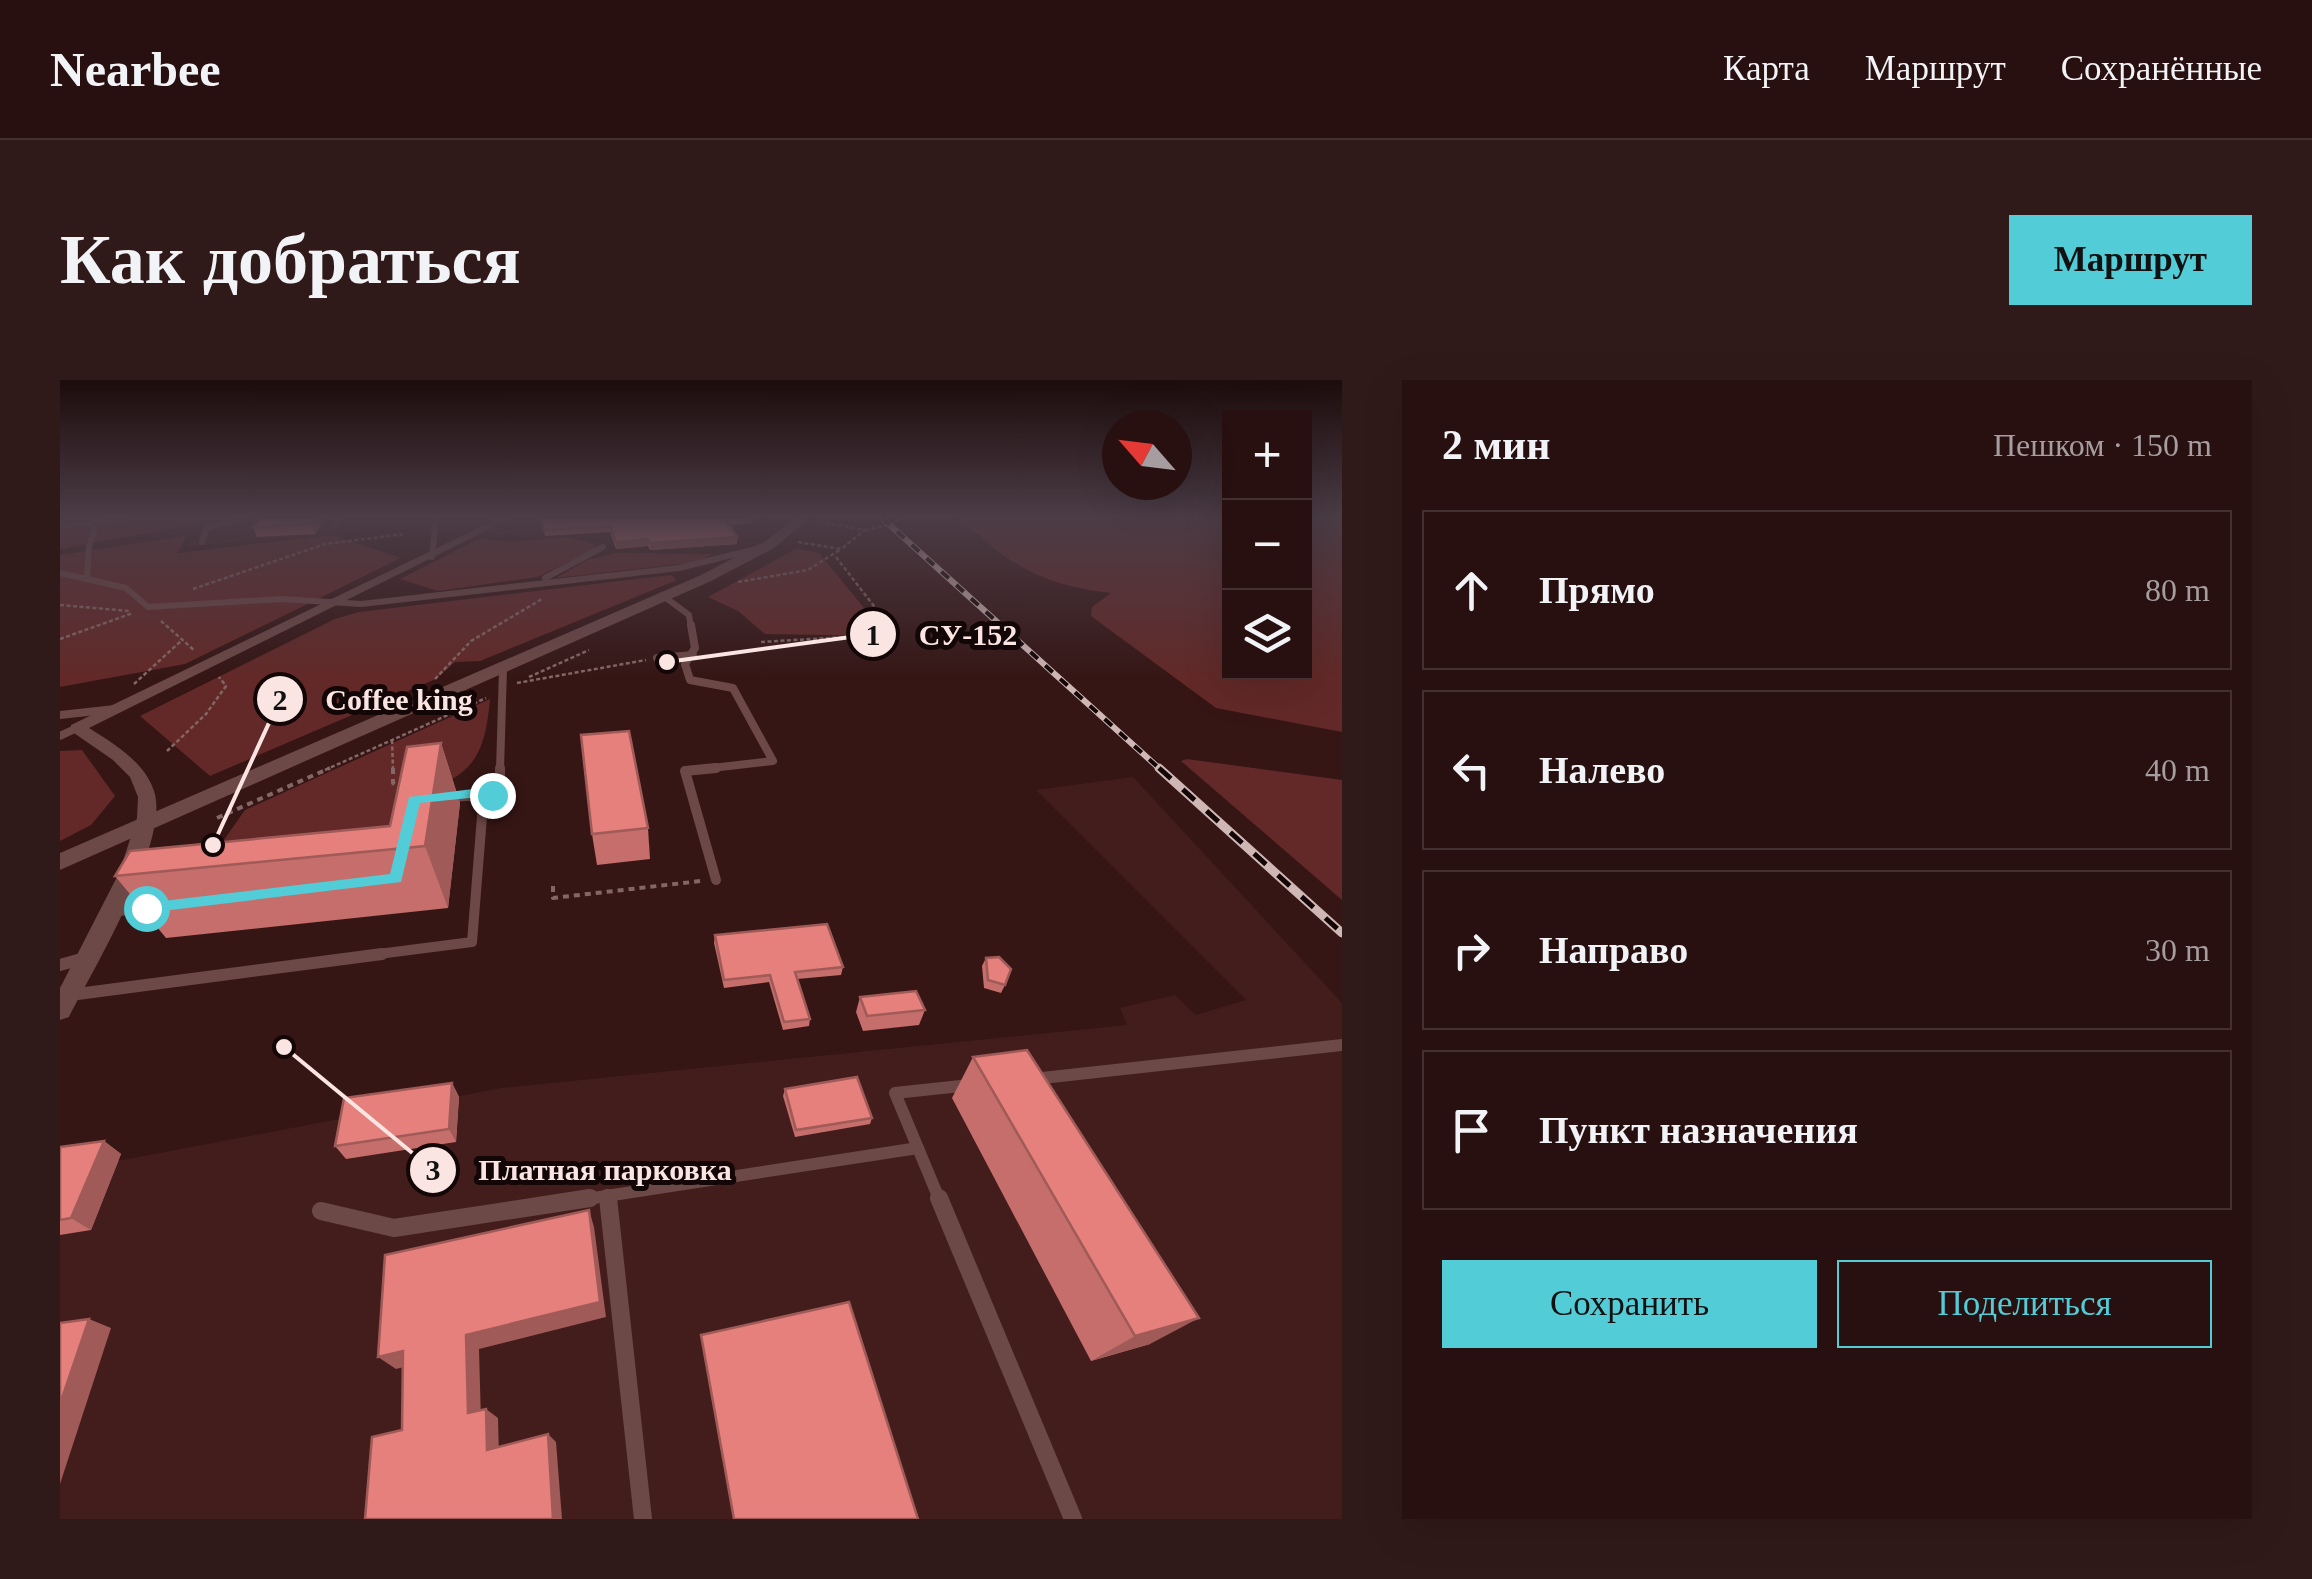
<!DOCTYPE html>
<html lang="ru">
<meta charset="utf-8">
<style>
:root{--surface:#281010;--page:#301919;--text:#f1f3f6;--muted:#a59d9f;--line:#443030;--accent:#52ccd6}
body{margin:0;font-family:Georgia,serif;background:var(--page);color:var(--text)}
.controls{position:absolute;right:30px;top:30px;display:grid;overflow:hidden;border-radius:0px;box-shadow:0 10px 40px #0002}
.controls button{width:90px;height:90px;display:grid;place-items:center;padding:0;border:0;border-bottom:2px solid var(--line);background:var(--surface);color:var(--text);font:50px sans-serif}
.compass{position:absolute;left:1042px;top:30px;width:90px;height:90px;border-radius:50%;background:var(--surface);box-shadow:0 10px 40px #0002;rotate:298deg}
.stop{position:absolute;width:30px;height:30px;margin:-22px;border:8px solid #52ccd6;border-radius:50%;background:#fff}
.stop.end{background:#52ccd6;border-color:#fff;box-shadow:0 2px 10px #0008}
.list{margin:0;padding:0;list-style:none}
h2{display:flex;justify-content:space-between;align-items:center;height:130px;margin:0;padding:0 40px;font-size:42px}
h2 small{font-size:32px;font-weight:400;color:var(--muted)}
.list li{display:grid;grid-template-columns:65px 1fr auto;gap:30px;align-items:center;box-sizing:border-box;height:160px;margin:0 20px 20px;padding:0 20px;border:2px solid var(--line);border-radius:0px}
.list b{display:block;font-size:38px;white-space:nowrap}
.list em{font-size:32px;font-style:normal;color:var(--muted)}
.actions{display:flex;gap:20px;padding:30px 40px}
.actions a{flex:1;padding:22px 0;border:2px solid var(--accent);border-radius:0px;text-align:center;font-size:35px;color:var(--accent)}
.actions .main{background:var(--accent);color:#111}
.icon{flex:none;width:55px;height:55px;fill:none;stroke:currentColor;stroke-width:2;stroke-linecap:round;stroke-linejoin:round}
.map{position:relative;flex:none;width:1282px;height:1139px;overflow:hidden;border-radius:0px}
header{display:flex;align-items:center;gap:60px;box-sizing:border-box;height:140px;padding:0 50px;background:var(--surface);border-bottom:2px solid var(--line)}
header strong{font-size:48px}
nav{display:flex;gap:55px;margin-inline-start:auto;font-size:35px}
.intro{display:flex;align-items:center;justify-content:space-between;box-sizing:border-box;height:240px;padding:0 60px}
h1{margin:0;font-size:70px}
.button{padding:25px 45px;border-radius:0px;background:var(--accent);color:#111;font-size:35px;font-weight:700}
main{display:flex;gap:60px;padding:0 60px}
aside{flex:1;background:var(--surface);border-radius:0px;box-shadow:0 10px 40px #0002}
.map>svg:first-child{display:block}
</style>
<header>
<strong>Nearbee</strong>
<nav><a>Карта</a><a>Маршрут</a><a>Сохранённые</a></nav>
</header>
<div class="intro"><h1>Как добраться</h1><a class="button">Маршрут</a></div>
<main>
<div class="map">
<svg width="1282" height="1139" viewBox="0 0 1282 1139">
<rect width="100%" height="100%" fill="#351615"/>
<!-- built -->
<g fill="#431d1c">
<path d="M169,138H481L485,156L327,149L128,166L136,159L140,143Z"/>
<path d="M1073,397L1282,623V1139H0V792L442,708L1067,645L1060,628L1115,615L1136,635L1186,620L976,410Z"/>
</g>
<!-- green -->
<g fill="#622928">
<path d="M0,138H169L0,169Z"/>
<path d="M895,138H1169L1170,292H1244L1245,138H1282V352L1156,328L1031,236L1032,227L1051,213C1009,208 980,200 944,176C928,165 917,150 898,144Z"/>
<path d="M272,155L341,178L125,284L0,307V175L126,156L118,173Z"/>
<path d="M507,157L536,165L533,170L477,197L378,211L340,199L421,158L449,162Z"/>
<path d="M736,169L759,173L827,256L705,254L678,231L648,217Z"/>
<path d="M556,173L652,174L638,182L496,198L527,180Z"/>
<path d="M611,195L617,200L420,281L395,282L376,299L150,396L80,336L275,239L299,232Z"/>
<path d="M430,319C424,388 407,395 347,420L317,493L128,511L185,430Z"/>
<path d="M22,370L55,416L31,445L0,461V371Z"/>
<path d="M1127,379L1282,400V520L1121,381Z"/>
</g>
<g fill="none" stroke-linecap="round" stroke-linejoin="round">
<!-- path-far1 -->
<g stroke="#836766" stroke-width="2.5" stroke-dasharray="4 2.5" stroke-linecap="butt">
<path d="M805,150L833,144L839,138"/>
<path d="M738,162L781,169L805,150L760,142"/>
<path d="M776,177L834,252"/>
<path d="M678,202L748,190L781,169"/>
<path d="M133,209L265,164L345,154"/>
<path d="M0,225L69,231"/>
<path d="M101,241L135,271"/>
<path d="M0,259L73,233"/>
<path d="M701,262L836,254"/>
<path d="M469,297L529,270"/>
<path d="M375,299L411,261L482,219"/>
<path d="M457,303L586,280"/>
<path d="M74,304L122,260"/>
<path d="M332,360L333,390"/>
<path d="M107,371L146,334L166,306L159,297"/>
<path d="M265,390L426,318"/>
</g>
<!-- path -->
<g stroke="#836766" stroke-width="4" stroke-dasharray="6 5" stroke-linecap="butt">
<path d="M333,388V403L342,411"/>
<path d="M157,438L270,388"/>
<path d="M493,506V518L641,501"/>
</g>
<!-- service-far4 -->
<g stroke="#6c4846" stroke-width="6">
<path d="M30,143L66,138"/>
<path d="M0,145L37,143L29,166L27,199"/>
<path d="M275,145L278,138"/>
<path d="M142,162L147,147L187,138"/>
<path d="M372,177L376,138"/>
<path d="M0,193L66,208L88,227L222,219L301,224L619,188L700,168"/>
<path d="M485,198L543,167"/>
<path d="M602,215L629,235L631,248"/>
</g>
<!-- service-far3 -->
<g stroke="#6c4846" stroke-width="8">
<path d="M631,245L635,268L625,284L630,300L673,308L713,381L634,390"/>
<path d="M597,278L633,275"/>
<path d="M0,335L55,329"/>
<path d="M0,356L17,348"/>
<path d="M440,390L443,289"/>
</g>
<!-- service-far2 -->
<g stroke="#6c4846" stroke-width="10">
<path d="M656,388L625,391L656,500"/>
<path d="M382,417L432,415"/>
<path d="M52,532L93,527"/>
<path d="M303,576L412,562L423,424L440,407V388"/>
</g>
<!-- service-far1 -->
<g stroke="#6c4846" stroke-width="12">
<path d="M0,585L25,578"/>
<path d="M10,615L322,574"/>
<path d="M973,699L1282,665"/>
<path d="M548,815L549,821"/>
<path d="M514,821L858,768"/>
<path d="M880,821L835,713L910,705"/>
</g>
<!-- service -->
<g stroke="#6c4846" stroke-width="18">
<path d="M548,818L583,1139"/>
<path d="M879,818L1013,1139"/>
<path d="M261,831L334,848L530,818"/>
</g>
<!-- minor -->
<path fill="#6c4846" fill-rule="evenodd" d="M439,138H452L29,348C54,364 84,381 94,411C111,460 33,590 9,637L0,640V608L59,493L77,438L78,417L70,397L53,380L11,351V345Z"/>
<!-- secondary -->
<path fill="#6c4846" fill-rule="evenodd" d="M736,138H750L714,168L651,201L0,490V473L641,195L704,162Z"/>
<defs>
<path id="rail-far1" d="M822,138L1101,390"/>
<path id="rail" d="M1099,388L1282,553"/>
</defs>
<!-- rail-far1 casing -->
<use href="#rail-far1" stroke="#cfb7b5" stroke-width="6"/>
<!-- rail casing -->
<use href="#rail" stroke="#cfb7b5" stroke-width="9"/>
<!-- rail-far1 -->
<use href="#rail-far1" stroke="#130606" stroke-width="4" stroke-dasharray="10" stroke-linecap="butt"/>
<!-- rail -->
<use href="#rail" stroke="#130606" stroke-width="5" stroke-dasharray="16" stroke-linecap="butt"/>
</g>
<!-- wall -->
<g fill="#c56e6b">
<path d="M266,138L255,154L197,157L193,147Z"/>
<path d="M481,138H691V143L669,145L677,164L590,170L588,166L556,169L550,152L485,156Z"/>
<path d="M381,363L400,423L388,528L106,558L55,496L330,446Z"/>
<path d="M588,448L590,479L537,485L532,454Z"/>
<path d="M655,555L783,587L781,595L737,599L750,639L749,646L723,650L709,602L664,608L654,563Z"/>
<path d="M926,578L945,605L941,613L924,608L922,586Z"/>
<path d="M800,617L865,630L859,645L803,651L796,632Z"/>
<path d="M913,677L1090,964L1031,981L892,718Z"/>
<path d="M392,703L399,717L396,762L286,779L275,766Z"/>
<path d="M725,709L812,738L810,744L735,757L723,716Z"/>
<path d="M44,761L61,774L31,850L0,855V767Z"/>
</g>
<!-- shaded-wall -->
<g fill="#a05a57">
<path d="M256,138H266L255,154L252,144Z"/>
<path d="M677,157V164L590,170V163Z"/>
<path d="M588,159V166L556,169V162Z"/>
<path d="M381,363L400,423L388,528L365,466Z"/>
<path d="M392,703L399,717L396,762L389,749Z"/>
<path d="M44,761L61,774L31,850L11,838Z"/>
<path d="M529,830L534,847L546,937L419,969L421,1042L408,1033L406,955Z"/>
<path d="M1139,938L1090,964L1031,981L1075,956Z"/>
<path d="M29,939L51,948L0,1104V1024Z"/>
<path d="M343,971L359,983L336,989L318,977Z"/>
<path d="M426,1029L438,1038L439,1078L427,1070Z"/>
<path d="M488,1054L496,1062L502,1139H493Z"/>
</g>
<!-- building -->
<g fill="#e5807c" stroke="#a05a57" stroke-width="2.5">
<path d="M202,138H256L252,144L193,147Z"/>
<path d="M481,138H671H664L677,157L590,163L588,159L556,162L550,146L484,150Z"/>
<path d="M569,351L588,448L532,454L521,355Z"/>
<path d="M381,363L365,466L55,496L70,471L330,446L347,367Z"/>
<path d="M767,544L783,587L735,592L750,639L724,642L710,595L664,600L655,555Z"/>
<path d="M939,577L951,589L945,605L928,600L926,578Z"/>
<path d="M856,611L865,630L807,636L800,617Z"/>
<path d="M967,670L1139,938L1075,956L913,677Z"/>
<path d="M797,697L812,738L736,750L725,709Z"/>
<path d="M392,703L389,749L275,766L284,718Z"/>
<path d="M44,761L11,838L0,840V767Z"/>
<path d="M529,830L540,922L406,955L408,1033L426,1029L427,1070L488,1054L493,1139H305L312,1057L342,1050L343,971L318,977L325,875Z"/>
<path d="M789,922L858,1139H674L641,955Z"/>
<path d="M29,939L0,1024V943Z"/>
</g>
<!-- sky -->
<linearGradient id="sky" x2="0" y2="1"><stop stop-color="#1d0c0c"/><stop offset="0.46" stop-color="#4b3c46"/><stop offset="1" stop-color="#4b3c46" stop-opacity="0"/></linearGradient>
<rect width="1282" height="297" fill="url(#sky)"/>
<!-- route -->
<path fill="#52ccd6" d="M421,408L439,415L360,423L341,502L86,533L79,528L86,523L330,494L349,417Z"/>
<!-- callouts -->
<path fill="none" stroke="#fbe5e3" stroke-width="4" d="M607 282L813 254M153 465L220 319M224 667L373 790"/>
<g fill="#fbe5e3" stroke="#130606" stroke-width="4">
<circle cx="607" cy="282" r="10"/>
<circle cx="153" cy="465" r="10"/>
<circle cx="224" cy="667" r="10"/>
<circle cx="813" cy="254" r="25"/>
<circle cx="220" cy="319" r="25"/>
<circle cx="373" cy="790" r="25"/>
</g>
<g font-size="30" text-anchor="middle" font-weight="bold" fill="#111">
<text x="813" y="265">1</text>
<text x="220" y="330">2</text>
<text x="373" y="800">3</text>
</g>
<g font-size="30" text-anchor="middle" font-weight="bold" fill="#fbe5e3" stroke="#130606" stroke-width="10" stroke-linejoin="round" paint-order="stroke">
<text x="908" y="265">СУ-152</text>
<text x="339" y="330">Coffee king</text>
<text x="545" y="800">Платная парковка</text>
</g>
</svg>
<div class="controls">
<button>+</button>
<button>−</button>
<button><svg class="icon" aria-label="layers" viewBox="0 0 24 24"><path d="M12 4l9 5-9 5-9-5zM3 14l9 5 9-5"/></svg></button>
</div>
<svg class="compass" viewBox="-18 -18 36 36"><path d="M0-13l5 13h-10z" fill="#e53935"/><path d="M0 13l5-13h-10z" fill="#a59d9f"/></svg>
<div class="stop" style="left:86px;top:528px"></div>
<div class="stop end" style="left:432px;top:415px"></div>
</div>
<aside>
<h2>2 мин<small>Пешком · 150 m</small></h2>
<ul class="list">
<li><svg class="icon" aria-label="ahead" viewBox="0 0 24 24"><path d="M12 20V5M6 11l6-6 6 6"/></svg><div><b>Прямо</b></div><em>80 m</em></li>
<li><svg class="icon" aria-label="left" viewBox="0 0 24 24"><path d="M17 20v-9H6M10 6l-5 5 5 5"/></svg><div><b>Налево</b></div><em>40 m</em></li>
<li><svg class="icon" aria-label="right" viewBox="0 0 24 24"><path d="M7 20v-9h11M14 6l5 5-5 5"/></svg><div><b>Направо</b></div><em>30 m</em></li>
<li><svg class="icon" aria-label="arrive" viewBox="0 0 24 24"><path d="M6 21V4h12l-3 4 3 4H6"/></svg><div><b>Пункт назначения</b></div></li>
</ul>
<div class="actions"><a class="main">Сохранить</a><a>Поделиться</a></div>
</aside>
</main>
